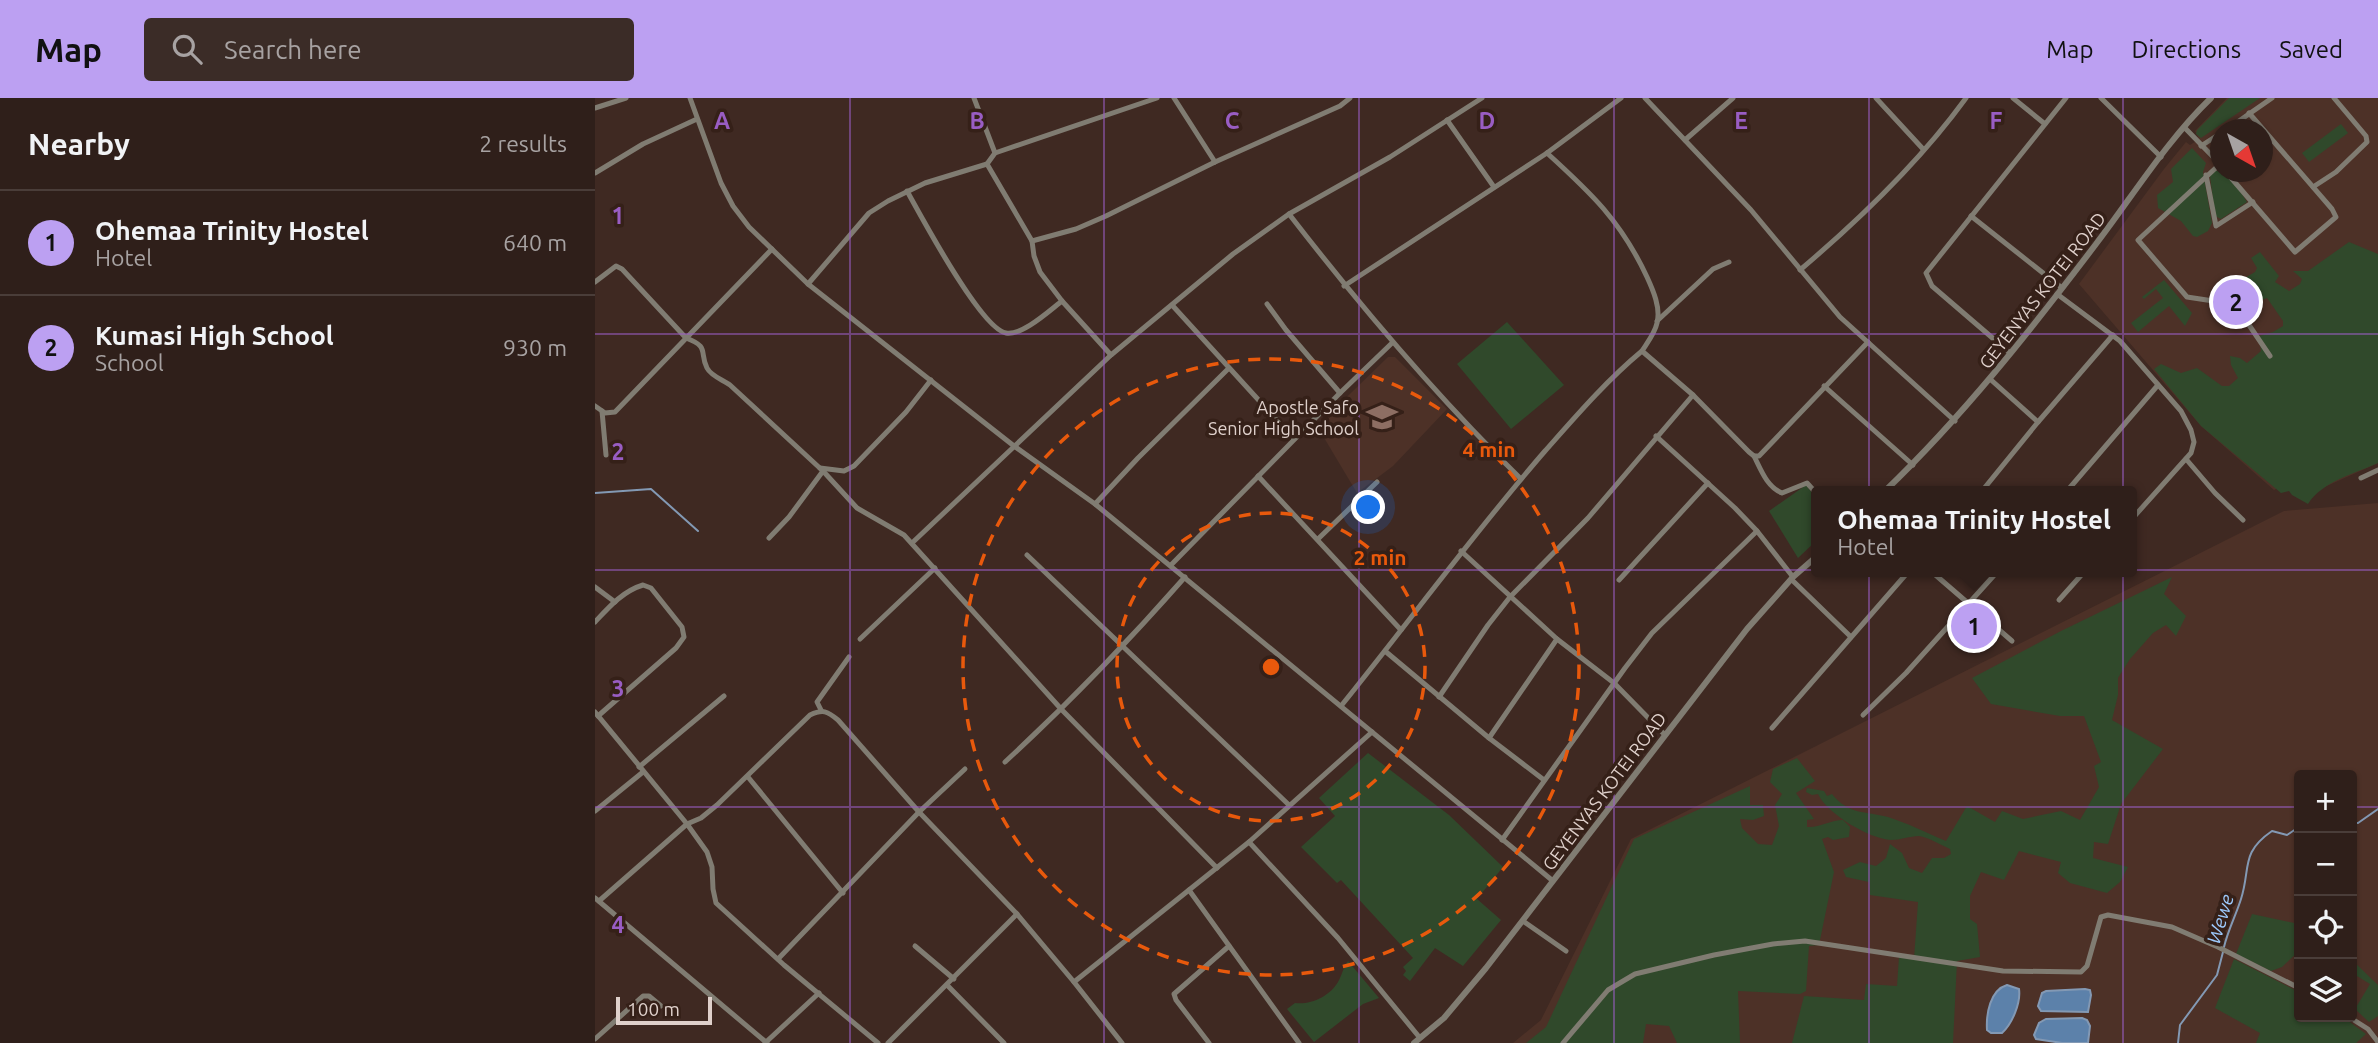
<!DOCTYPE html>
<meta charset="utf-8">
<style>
:root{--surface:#2f1f1a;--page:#3b2c27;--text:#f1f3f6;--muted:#a7a2a2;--line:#4a3d39;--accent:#bca0f2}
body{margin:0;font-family:Ubuntu,sans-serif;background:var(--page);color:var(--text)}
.controls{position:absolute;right:21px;bottom:21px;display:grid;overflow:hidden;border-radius:7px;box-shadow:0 2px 5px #0004}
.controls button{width:63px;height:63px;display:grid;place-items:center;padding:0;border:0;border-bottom:2px solid var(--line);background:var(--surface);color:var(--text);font:35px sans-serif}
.compass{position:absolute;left:1615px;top:21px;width:63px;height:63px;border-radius:50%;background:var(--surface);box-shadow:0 2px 5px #0004;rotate:140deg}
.scale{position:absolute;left:21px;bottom:18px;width:96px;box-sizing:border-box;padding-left:7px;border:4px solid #dfd0cb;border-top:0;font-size:19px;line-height:24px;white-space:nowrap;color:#dfd0cb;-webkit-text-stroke:5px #352018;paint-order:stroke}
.you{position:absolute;left:774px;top:410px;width:24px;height:24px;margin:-18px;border:5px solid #fff;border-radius:50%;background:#1a73e8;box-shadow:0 0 0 10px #1a73e833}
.badge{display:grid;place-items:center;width:46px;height:46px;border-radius:50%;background:var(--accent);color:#111;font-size:23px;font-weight:700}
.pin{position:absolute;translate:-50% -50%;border:4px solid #fff;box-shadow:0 2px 7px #0006}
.popup{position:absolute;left:1216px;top:388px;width:326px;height:91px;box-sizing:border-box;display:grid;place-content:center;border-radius:7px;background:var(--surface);filter:drop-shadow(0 2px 5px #0005);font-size:23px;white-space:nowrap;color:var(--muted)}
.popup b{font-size:26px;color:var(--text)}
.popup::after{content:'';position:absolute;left:50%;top:100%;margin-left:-14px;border:14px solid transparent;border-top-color:var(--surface)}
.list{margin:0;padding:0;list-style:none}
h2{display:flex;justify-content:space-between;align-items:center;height:91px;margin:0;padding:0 28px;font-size:30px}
h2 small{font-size:23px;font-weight:400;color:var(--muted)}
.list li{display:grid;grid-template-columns:46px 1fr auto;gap:21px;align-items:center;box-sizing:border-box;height:105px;padding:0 28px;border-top:2px solid var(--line)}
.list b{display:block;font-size:26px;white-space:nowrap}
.list p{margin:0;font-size:23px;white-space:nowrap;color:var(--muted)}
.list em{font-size:23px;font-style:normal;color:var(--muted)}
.icon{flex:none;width:38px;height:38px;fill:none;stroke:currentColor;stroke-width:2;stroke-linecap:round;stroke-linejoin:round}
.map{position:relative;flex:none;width:1783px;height:945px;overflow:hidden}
header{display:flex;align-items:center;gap:42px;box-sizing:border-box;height:98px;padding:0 35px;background:var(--accent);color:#111}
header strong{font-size:33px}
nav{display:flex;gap:38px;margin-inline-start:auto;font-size:24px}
.search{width:490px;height:63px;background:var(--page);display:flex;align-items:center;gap:18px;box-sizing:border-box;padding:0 24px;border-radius:7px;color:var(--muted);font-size:26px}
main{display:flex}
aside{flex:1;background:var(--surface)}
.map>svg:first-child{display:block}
</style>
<header>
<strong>Map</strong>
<div class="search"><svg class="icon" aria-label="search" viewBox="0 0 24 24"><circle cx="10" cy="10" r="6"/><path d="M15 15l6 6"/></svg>Search here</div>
<nav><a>Map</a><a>Directions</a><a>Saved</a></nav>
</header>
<main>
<aside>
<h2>Nearby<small>2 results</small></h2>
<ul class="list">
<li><span class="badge">1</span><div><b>Ohemaa Trinity Hostel</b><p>Hotel</p></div><em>640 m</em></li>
<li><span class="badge">2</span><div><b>Kumasi High School</b><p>School</p></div><em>930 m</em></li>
</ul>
</aside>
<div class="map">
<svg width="1783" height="945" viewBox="0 0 1783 945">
<rect width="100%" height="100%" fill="#3f2922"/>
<!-- built -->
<g fill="#4d3127" fill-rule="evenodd">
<path d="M1632,0H1783V365L1725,391L1715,375L1679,392L1606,328L1484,186L1569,71L1591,44L1595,47L1604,41L1600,33ZM1626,32H1668V74H1626Z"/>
<path d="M793,259H800L852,311L798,368L762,395L722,328Z"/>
<path d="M1783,405V945H918L946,922L1036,741L1689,413ZM1704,677H1757V919H1704Z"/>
</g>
<!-- green -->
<g fill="#30492b">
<path d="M1634,0H1665L1606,40L1601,36L1602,32Z"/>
<path d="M1746,26L1753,35L1714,64L1707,55Z"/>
<path d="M1597,50L1611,65L1608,74L1617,125L1613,133L1602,139L1598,138L1586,123L1563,110L1562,97L1578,84L1576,71Z"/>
<path d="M1620,73H1623L1640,85L1652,104L1626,121L1620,118L1615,78Z"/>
<path d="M1754,144L1783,156V365C1759,376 1728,383 1713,406L1697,397L1694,393L1686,395L1606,328L1559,271L1566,266L1586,275L1602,270L1627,288H1634L1643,280L1636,267L1635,258L1645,260L1652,265L1666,253L1664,238L1678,234L1688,228V223L1672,200L1664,203L1663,212L1657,217C1639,215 1631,206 1634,189L1660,174L1662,170L1656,160L1665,154L1684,178L1680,184L1694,193L1705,186L1707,181L1698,173H1713Z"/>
<path d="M1569,182L1597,215L1590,228L1574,208L1543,234L1536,225L1568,200L1561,191L1549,201L1547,199Z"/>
<path d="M912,224L969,287L916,331L862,266Z"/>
<path d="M1211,387L1221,400V443L1203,460L1174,413Z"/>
<path d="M1577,479L1569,496L1591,518L1581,538L1571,527L1558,535L1535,561L1523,580V597L1517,622L1568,651L1526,706L1513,746L1499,744L1498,760L1533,769L1525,784L1512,795L1475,785L1463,775L1466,764L1424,753L1409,782L1386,774L1375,798V821L1382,826L1385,859L1362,863L1358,945H1197L1209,898L1269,902L1271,886L1302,888L1304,859L1319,861L1323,804L1275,797L1274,784L1251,779L1248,772L1265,764L1281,768L1291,760L1295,746L1307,755L1314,770L1327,775L1337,760H1349L1356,756L1355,751C1346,747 1333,739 1324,738C1315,738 1305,742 1296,742C1275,741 1232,716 1223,696L1217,697L1211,694L1212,690L1229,693L1232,698L1237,696C1254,717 1270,713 1293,719C1312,725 1332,735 1351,743L1372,708L1400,724L1407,713L1428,721L1466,713L1485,722L1504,689L1499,668L1506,664L1489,618H1465L1396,606L1377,580L1466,533Z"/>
<path d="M773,655L854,717L908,769L882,801L906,822L868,868L840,850L815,883L808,877L811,873L808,869L818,860L746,782L742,785L706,749L740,718L724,700Z"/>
<path d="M1202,660L1220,683L1201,695L1219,721L1212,722V729C1224,730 1236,722 1248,722L1255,729L1254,739L1238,742L1233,739L1227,741L1239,774L1224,847L1214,848L1211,893L1205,896L1143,893L1145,945H1082L1074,928L1051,926L1048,945H931L951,929L1039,741L1155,688V707H1168L1169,718L1158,722L1145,721L1147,730L1163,746L1177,747L1184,728L1180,707L1187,696L1175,684L1178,671Z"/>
<path d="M1657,816L1704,826V853L1687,869L1676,873L1641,856Z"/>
<path d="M1639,861L1704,894V919H1748L1771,936L1761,945H1661L1665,935L1620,910Z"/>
<path d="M1757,862L1783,887V918L1774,924L1760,911L1775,886L1757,875Z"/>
<path d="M753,863L784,900L768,906L719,944L692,911L700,905C716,907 735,898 743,884C747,877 748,870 753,863Z"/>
</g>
<!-- water -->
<g fill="#5c81aa" stroke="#8399b4" stroke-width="2">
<path d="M1412,887L1424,891C1426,905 1417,926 1407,935H1396L1392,932C1391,916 1395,892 1412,887Z"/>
<path d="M1490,891L1495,892L1496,897L1493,914L1446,913L1443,908L1447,895L1451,893Z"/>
<path d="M1487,920L1492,922L1495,928L1493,945H1467L1441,941L1439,937L1444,925L1451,921Z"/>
</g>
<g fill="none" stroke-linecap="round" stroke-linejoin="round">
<!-- stream -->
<g stroke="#8399b4" stroke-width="2">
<path d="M0,395L56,391L103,433"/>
<path d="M1757,725H1763L1783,711"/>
<path d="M1629,849C1633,832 1641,817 1646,801C1656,770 1645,755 1677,733L1692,737L1704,729"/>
<path d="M1583,945L1585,927L1622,877L1628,854"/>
</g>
<!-- minor -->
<g stroke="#807c72" stroke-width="5">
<path d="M95,0L126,85L138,108L154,129L213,186L419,348L500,406L958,783"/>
<path d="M379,0L400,55"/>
<path d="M579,0L620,64"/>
<path d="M1050,0L1156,112L1245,219L1360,323"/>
<path d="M1281,0L1328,51"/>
<path d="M1418,0L1450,26"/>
<path d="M1506,0L1566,59"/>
<path d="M0,10L31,0"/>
<path d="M852,22L899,89"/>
<path d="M1589,29L1626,67"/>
<path d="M1631,32L1677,0"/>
<path d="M1090,42L1138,0"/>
<path d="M1606,48L1626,35"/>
<path d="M952,55C996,95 1026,123 1052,179C1058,192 1066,210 1062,225C1060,235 1052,245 1047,253"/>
<path d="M392,66L437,143L439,158L445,174L467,203L516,257"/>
<path d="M1625,66L1543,142L1592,199L1625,204L1652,224L1675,258"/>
<path d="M1631,74L1700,154L1741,119L1737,111L1654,15"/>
<path d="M0,75L48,46L102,21"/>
<path d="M1611,77L1621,128L1658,104"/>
<path d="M1718,89L1741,74L1772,44L1771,38L1739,0"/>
<path d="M312,93C326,118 386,231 411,235C427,238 454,213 467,203"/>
<path d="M694,116C766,209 842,299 926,381"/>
<path d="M1376,118L1467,190"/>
<path d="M437,143L481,131L511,118L620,64L745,8L755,0"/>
<path d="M1205,172C1264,122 1326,62 1371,0"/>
<path d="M0,184L21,168L27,171L91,240C115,249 104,254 112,270C116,278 128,282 135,287L228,373L262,410L309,437L467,612L622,770"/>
<path d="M213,186L274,115L293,103L330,85L392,66L400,55L562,0"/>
<path d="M749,188L952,55L1026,0"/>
<path d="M1462,196L1525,243L1586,313L1596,332L1599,344L1596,355L1536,422"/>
<path d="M672,206L691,232L745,295"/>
<path d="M577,207L699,341"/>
<path d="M1062,223L1118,171L1134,164"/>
<path d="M1415,255L1337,188L1331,175L1471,0"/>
<path d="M1395,281L1443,324"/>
<path d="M1229,288L1318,367"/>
<path d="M0,308L10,315L20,314L177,151"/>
<path d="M7,313L11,357"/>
<path d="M1061,338L1140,410L1162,433L1198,479"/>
<path d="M1159,358C1166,372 1172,389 1187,395L1212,385L1222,396"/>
<path d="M1591,361L1620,395L1648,422"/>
<path d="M225,370L249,373L259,368L311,314L336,282"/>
<path d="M663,378L806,532"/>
<path d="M1766,380L1783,372"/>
<path d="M1387,393L1443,324L1518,237"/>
<path d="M1472,393L1563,287"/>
<path d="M500,406L543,360L633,271"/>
<path d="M174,440L194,419L228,373"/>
<path d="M723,441L782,384"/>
<path d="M317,445L516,257L638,156L694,116L795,59L887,0"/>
<path d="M866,453L962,541L1019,585L1070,637"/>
<path d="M432,457L694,707"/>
<path d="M576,467L745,295L797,245"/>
<path d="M1337,474L1417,543"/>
<path d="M1196,481L1256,539"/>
<path d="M1024,482L1113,385"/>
<path d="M0,489L20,504"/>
<path d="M1464,502L1489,474"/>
<path d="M0,524C14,509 28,493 48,487L56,490L87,529L89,539L81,550L3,618"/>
<path d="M265,541L340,470"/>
<path d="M790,553L894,640L949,682"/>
<path d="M844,599L893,527L915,499L993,420L1098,297"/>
<path d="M746,608C814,524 878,436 950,353C981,318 1011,283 1047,253L1098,297L1154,354L1159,358H1164L1273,244"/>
<path d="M226,612L222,604L254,559"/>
<path d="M0,614L92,726L112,754L117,769L118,791L121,805L189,867L283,945"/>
<path d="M1268,617L1311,575L1402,474"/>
<path d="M1177,630L1313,474"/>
<path d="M894,640L962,541"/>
<path d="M410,664C474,605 532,545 590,479"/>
<path d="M44,669L129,598"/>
<path d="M153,679L248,795"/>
<path d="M0,713L48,674"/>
<path d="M907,742L1030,570L1057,535L1162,433"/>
<path d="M654,744L743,840L825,940"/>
<path d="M594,792L704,945"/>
<path d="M0,800L172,945"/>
<path d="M4,803L92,726L106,720L122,707L215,617C228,611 232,613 243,622L324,714L422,816L479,884L527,945"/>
<path d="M928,823L971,853"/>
<path d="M320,848L359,881"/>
<path d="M183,861L324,714L370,671"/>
<path d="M479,884L654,744L777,634"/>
<path d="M352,887L409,945"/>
<path d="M1754,919L1773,931L1783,944"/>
<path d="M0,941L48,898H54L66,908"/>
<path d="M170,945L224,895"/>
<path d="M293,945L422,816"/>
<path d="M614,945L581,902L579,896L634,848"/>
<path d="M968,945L1013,892L1040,876L1119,857L1178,846L1210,843L1408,873L1486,874L1492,868L1506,819L1513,817L1577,829L1623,849L1704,890"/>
</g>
<!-- tertiary -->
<g stroke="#807c72" stroke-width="6">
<path d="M1290,393C1368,318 1435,233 1501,146C1537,99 1573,41 1616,0"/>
<path d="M819,945L849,920L891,870L1152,531L1198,479L1222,458"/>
</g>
</g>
<!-- grid -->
<path fill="none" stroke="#995dc3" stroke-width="2" stroke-opacity="0.55" d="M255,0V945M509,0V945M764,0V945M1019,0V945M1274,0V945M1528,0V945M0,236H1783M0,472H1783M0,709H1704M1757,709H1783"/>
<!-- distance rings -->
<g fill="none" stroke="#e8590c" stroke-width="3.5" stroke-dasharray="12 9">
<circle cx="676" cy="569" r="154"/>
<circle cx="676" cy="569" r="308"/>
</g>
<!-- icons -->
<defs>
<symbol id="school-bare" viewBox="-9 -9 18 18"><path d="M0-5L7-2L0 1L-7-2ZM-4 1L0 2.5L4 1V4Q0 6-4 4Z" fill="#8d6e63" stroke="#352018" stroke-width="2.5" paint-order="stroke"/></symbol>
</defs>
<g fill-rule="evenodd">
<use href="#school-bare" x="765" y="297" width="44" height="44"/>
</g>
<g text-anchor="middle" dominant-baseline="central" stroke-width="7" stroke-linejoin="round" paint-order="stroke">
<!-- street labels -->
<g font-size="18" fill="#dfd0cb" stroke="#352018">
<text transform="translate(1447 192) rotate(-52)">GEYENYAS KOTEI ROAD</text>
<text transform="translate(1009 693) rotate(-53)">GEYENYAS KOTEI ROAD</text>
</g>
<!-- poi labels -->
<g font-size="18" fill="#dfd0cb" stroke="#352018" text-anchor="end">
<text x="764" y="309">Apostle Safo<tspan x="764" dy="21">Senior High School</tspan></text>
</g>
<!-- water labels -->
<g font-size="19" font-style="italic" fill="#9dc9fb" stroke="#352018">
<text transform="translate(1625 821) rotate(-73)">Wewe</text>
</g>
</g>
<g font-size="23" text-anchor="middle" font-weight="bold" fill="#995dc3" stroke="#352018" stroke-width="7" stroke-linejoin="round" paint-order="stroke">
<text x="127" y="31">A</text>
<text x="382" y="31">B</text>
<text x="637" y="31">C</text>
<text x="892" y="31">D</text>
<text x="1146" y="31">E</text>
<text x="1401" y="31">F</text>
<text x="23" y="126">1</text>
<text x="23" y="362">2</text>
<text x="23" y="599">3</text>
<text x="23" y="835">4</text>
</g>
<circle cx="676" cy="569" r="10" fill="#e8590c" stroke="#352018" stroke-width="3.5"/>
<g font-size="21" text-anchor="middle" font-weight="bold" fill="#e8590c" stroke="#352018" stroke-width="7" stroke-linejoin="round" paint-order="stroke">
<text x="894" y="359">4 min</text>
<text x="785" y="467">2 min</text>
</g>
</svg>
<div class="controls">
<button>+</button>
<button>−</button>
<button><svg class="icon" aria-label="locate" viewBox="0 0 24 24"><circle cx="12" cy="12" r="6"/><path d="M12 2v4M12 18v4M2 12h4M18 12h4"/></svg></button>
<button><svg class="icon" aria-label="layers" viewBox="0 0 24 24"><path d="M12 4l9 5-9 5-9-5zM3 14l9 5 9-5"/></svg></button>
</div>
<svg class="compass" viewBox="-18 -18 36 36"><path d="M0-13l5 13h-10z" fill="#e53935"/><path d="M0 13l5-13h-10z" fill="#a7a2a2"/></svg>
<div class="scale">100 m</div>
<div class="you"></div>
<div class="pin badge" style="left:1379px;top:528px">1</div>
<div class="popup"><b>Ohemaa Trinity Hostel</b>Hotel</div>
<div class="pin badge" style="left:1641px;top:204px">2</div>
</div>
</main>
